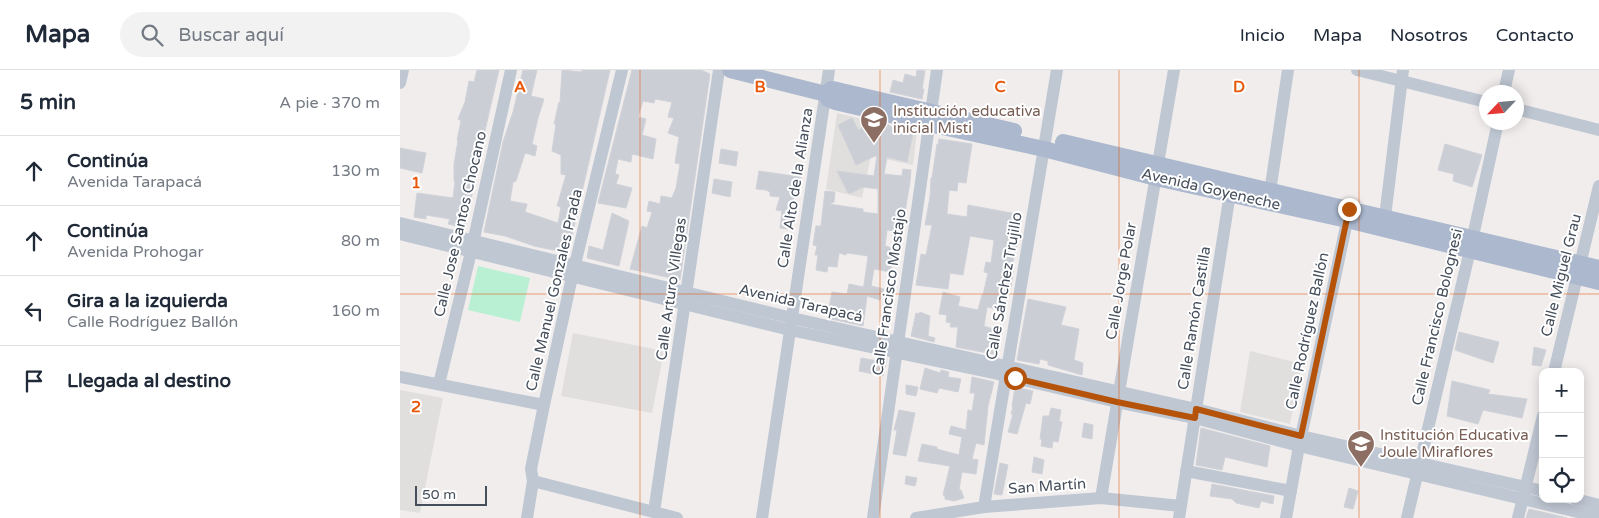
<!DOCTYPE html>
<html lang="es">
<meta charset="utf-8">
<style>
:root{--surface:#fff;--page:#f2f2f3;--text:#1f2937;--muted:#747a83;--line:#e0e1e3}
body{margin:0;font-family:"Varela Round",sans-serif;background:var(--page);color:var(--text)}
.controls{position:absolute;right:15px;bottom:15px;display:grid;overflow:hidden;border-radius:10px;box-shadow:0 2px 12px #0003}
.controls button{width:45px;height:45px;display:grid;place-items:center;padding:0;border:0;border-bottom:1px solid var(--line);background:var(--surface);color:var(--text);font:25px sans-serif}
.compass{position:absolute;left:1079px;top:15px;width:45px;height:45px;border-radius:50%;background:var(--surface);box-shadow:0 2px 12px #0003;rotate:244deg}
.scale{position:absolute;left:15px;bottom:12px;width:72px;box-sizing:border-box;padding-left:5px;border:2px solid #454e5b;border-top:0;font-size:14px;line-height:18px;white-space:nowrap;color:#454e5b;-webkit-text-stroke:4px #fff;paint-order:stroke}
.stop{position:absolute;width:15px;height:15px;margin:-11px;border:4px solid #b45309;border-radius:50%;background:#fff}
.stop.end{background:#b45309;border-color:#fff;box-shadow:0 1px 5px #0008}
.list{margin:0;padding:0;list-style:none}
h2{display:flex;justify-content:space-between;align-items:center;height:65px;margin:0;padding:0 20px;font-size:21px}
h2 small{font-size:16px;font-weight:400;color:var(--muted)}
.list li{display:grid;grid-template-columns:32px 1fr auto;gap:15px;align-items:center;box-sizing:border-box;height:70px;padding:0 20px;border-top:1px solid var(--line)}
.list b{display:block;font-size:19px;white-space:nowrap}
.list p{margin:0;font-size:16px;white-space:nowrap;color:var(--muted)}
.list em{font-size:16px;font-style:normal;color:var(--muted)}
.icon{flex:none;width:28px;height:28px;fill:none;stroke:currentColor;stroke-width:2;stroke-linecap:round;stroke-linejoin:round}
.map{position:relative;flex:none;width:1199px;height:448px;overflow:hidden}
header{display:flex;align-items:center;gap:30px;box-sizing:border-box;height:70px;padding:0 25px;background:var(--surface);border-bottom:1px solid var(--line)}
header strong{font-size:24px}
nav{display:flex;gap:28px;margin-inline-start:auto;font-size:18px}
.search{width:350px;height:45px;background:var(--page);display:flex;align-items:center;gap:12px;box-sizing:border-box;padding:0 18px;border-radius:28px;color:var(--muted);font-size:19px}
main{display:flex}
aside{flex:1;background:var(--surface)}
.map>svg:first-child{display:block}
</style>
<header>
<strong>Mapa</strong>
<div class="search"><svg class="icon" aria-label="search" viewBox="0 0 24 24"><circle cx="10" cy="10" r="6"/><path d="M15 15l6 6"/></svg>Buscar aquí</div>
<nav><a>Inicio</a><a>Mapa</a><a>Nosotros</a><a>Contacto</a></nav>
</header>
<main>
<aside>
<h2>5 min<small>A pie · 370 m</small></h2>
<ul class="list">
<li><svg class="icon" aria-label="ahead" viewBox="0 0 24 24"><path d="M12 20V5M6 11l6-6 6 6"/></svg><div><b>Continúa</b><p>Avenida Tarapacá</p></div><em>130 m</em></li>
<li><svg class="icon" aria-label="ahead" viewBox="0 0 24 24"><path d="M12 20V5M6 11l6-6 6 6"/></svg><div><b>Continúa</b><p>Avenida Prohogar</p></div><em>80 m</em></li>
<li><svg class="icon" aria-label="left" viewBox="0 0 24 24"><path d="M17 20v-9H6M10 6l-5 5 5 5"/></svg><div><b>Gira a la izquierda</b><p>Calle Rodríguez Ballón</p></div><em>160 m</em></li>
<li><svg class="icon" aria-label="arrive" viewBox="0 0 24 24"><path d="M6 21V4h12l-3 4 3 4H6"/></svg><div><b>Llegada al destino</b></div></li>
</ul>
</aside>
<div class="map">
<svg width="1199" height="448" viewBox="0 0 1199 448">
<rect width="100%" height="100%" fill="#f0edec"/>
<!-- education -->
<g fill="#e1dede">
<path d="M437,43L517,62L513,95L471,86L462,128L426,119Z"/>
<path d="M173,263L264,281L252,343L161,326Z"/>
<path d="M850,281L902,294L890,354L840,342Z"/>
<path d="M0,320L43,328L20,443L0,440Z"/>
</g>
<!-- green -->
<path fill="#b9f0d4" d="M78,196L130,208L120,252L68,240Z"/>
<!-- building -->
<g fill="#ccced5" stroke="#d0d2d9">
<path d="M77,0H99L77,95H75L73,115H74L65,158L48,154L50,149L26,145V149L14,147L17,123L53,128L55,111H54V94L58,71L57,70L61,51L58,49L65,32L69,11L74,12Z"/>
<path d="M123,0H137L131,26L144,29L138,48L132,74L137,76L135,86L125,83L116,111L113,112L110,131L127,134L125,142L158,153L161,137L157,136L166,105L161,104V85L152,81L156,54H154L159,32L160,33L162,0L182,2V0H210L168,183L134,176L105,166L84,162L103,72L113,42Z"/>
<path d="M232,0H301L310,4L280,210L230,199L242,156L247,158L252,142L247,141L249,131L260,134L261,126L272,128L276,118L280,94L275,93L279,67L268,63L274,48L268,47L272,32L255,29L254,33L243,31L238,47L246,49L242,65L256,69L253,89L232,84L231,92L218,89L215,104L219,105L216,114L232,118L226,138L198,133Z"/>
<path d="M517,0L525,1L522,19H524L522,29L490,22L493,10L503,13L505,4L516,7Z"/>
<path d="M452,48L458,60L476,52L489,55L492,58L513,63L507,92L487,87L484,104L502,106L503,99L511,100L510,112L504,148L496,147L494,161L487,160L485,176L495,179L491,202L474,199L471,216L484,219L480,230L467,226L463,256L427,248L432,222L447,224L449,214L463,217L464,215L468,186L447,183L446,185L439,183L437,197L428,196L427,202L416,200L418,185H415L417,176L413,175L416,156H421L425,121L435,122L434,132L429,134L463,139V142L478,144V119L463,117L451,123H448L437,101L474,106L477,85L456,95L438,55Z"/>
<path d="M539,69L572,74L566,113L558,112L557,121L549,120L547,144L567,147L568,135L622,145L618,175H617L612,196H614L611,217H608L606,241L587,237L584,256L602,262L598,285L556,277L558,257H550L551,253L546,252L547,245L539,244L543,222L560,227L558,236L578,240L582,225H583L588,203L584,202L586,192L591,193L594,170L570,166L563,205L550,203L548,219L516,215L521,184L526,185L532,155H525L530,127L531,108H532L537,74L538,75Z"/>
<path d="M398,74L406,75L405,85L397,84Z"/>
<path d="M1045,74L1082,85L1072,117L1053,111L1054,104L1038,100Z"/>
<path d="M0,78L26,83L22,103L0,98Z"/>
<path d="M321,79L338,82L336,96L319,93Z"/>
<path d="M359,101L401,107L399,127H394L388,159L380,158L382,141L376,140L380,127L370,126V122L366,120L356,119Z"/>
<path d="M314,109L332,112L330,127L312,123Z"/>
<path d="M212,143L229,151L219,196L187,188L189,176L203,180Z"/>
<path d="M628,229L666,237L661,255L679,259L674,290L683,293L682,305L648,295V291L640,289L639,294L617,290Z"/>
<path d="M520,242L530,246L528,266L535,268L534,272L511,266L516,243L519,244Z"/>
<path d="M1059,262L1099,272L1093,293L1055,280Z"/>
<path d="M1134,277L1146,280L1141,296L1132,295Z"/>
<path d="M480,287L487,289L483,306L459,301L461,288L479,291Z"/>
<path d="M525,298L540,303L541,300L549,302L548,307L561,309L558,322L539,318L537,323L520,319Z"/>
<path d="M572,307L594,312L588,336L584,375L576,373L572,389L578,390L576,404L562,402L559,420H561L564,428L554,431L545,429V426L543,425L550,396L518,391L522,374L537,377V379L559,385L562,367L549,364L551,356L566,360L568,340L572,341L575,323H570Z"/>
<path d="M1052,311L1090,320L1088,324L1127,329L1122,348L1083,340L1078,354L1047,346Z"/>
<path d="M506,315L518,317L516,326L506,324Z"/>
<path d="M615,317L633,321L630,334L626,333L617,364L608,362L613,344H611L613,337H612Z"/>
<path d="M651,338L661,340L659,351L662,352L658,372L653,371L652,378L641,376L642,369H640L643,346H649Z"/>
<path d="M499,340L515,343L506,386L493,384L497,360H494Z"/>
<path d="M684,353L693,355L692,369L682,367Z"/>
<path d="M801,358L870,376L867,397L825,387L822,400L796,395Z"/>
<path d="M634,387L644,390L642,404L632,402Z"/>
<path d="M600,393L608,395L602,425L594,424Z"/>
<path d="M506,406L517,408L515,416L505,414Z"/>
<path d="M812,414L874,426L873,434L861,431L859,438L836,433L832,429L810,426Z"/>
<path d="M949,418L958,421L953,439L944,437Z"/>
<path d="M1129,439L1167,448H1126Z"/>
</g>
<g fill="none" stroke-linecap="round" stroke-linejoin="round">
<!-- minor -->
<g stroke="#bfc7d3" stroke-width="12">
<path d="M957,0L1086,32"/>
<path d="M0,13L3,0"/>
<path d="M1104,22L1109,0"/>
<path d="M1116,39L1199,60"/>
<path d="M869,129L888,0"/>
<path d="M985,147L1003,0"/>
<path d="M0,153L392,248L796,339L901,366L1143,421"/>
<path d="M0,164L390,260L593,303L717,332L795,348L899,376L1199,447"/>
<path d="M1154,302L1199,116"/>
<path d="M0,307L144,335"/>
<path d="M39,314L71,182L111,0"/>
<path d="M786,401L891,421"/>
<path d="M133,411L277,448"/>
<path d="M701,428L774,0"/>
<path d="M1175,429L1199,435"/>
<path d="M584,437L657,0"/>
<path d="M254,442L319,0"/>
<path d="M127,448L133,411L131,399L144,335L172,207L222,0"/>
<path d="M362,448L429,0"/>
<path d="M473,448L537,0"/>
<path d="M516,448L584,437L701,428L781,436"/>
<path d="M779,448L831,117"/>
<path d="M886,448L899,376L949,142"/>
<path d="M1007,448L1070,180L1098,52"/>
<path d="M1118,448L1143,346"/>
</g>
<!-- major -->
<g stroke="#abb8cd" stroke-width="16">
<path d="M330,0L426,24L428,29L435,32L529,54L644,79L756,108L947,150L1199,212"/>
<path d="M426,24L431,19L437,20L614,61"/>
<path d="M663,72L1199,198"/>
</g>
</g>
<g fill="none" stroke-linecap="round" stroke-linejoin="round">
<!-- route -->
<path stroke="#b45309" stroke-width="6" d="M615,308L717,332L795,348L796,339L901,366L949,139"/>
</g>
<!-- grid -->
<path fill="none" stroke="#e8590c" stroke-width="1" stroke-opacity="0.55" d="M240,0V448M480,0V448M719,0V448M959,0V448M0,224H1199"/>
<!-- icons -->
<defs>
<symbol id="school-pin" viewBox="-11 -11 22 30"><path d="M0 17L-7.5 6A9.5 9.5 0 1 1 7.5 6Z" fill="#8d6e63" stroke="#fff"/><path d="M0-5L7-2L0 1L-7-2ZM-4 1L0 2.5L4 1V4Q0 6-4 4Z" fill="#fff"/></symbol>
</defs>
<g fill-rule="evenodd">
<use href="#school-pin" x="458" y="34" width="32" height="43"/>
<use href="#school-pin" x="945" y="358" width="32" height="43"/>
</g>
<g text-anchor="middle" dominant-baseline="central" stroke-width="4" stroke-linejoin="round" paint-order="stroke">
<!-- education labels -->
<g font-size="15" fill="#785e54" stroke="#fff" text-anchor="start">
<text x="493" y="41">Institución educativa<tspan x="493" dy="17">inicial Misti</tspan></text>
<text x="980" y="365">Institución Educativa<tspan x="980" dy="17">Joule Miraflores</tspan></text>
</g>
<!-- street labels -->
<g font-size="15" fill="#454e5b" stroke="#fff">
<text transform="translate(395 118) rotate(-81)">Calle Alto de la Alianza</text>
<text transform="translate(811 119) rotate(13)">Avenida Goyeneche</text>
<text transform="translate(60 154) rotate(-77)">Calle Jose Santos Chocano</text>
<text transform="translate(1161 205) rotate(-76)">Calle Miguel Grau</text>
<text transform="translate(721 211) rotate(-80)">Calle Jorge Polar</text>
<text transform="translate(604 216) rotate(-80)">Calle Sánchez Trujillo</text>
<text transform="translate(271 219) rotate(-82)">Calle Arturo Villegas</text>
<text transform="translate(154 220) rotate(-77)">Calle Manuel Gonzales Prada</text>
<text transform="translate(489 222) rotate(-82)">Calle Francisco Mostajo</text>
<text transform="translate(401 233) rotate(13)">Avenida Tarapacá</text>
<text transform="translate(1037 247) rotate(-77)">Calle Francisco Bolognesi</text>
<text transform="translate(794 248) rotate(-81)">Calle Ramón Castilla</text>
<text transform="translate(907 261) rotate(-78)">Calle Rodríguez Ballón</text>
<text transform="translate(647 416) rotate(-4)">San Martín</text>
</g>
</g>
<g font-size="16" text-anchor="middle" font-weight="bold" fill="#e8590c" stroke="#fff" stroke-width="4" stroke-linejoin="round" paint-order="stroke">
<text x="120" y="22">A</text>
<text x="360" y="22">B</text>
<text x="600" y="22">C</text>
<text x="839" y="22">D</text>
<text x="16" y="118">1</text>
<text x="16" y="342">2</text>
</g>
</svg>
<div class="controls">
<button>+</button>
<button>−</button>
<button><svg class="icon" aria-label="locate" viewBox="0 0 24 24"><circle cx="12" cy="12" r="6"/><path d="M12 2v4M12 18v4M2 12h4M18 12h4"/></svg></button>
</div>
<svg class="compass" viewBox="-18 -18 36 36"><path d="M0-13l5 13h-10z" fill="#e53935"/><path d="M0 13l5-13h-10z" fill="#747a83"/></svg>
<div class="scale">50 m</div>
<div class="stop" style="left:615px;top:308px"></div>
<div class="stop end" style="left:949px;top:139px"></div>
</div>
</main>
